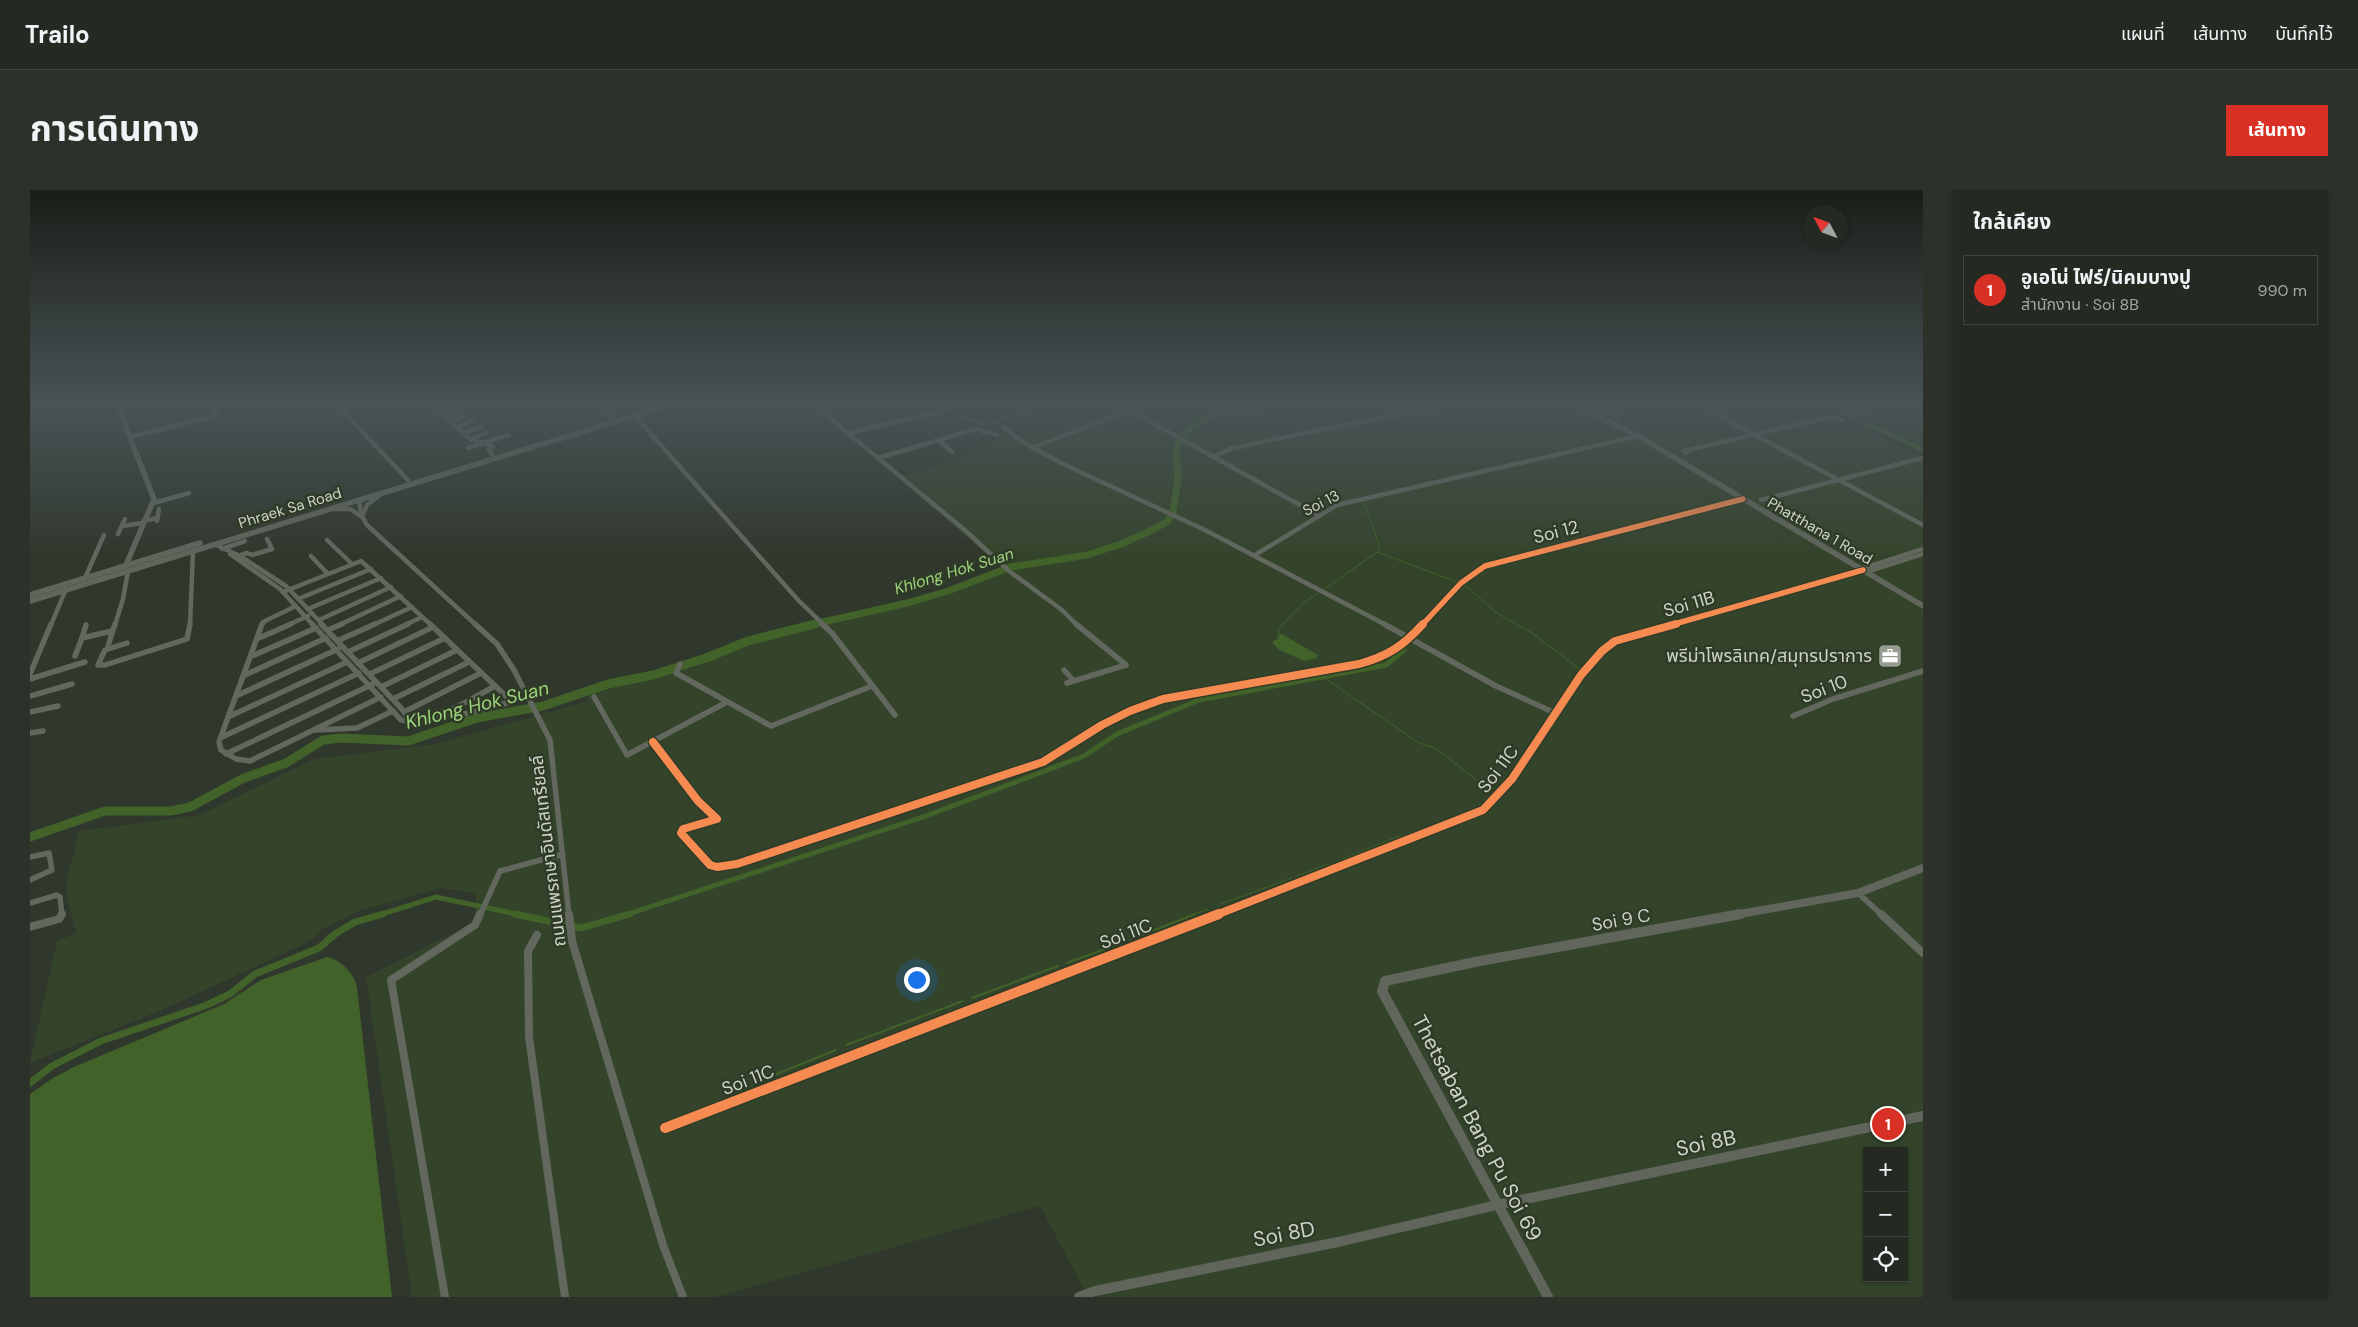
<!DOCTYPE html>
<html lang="th">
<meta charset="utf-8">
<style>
:root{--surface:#242921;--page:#2c312a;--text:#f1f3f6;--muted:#a3a6a5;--line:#41453f;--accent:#d93025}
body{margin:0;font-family:"DM Sans","Noto Sans Thai",sans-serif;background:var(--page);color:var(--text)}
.controls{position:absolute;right:15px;bottom:15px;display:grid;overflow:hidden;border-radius:0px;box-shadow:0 1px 4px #0004}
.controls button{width:45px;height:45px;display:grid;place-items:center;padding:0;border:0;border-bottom:1px solid var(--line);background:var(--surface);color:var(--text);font:25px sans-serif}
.compass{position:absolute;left:1773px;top:15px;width:45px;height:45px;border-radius:50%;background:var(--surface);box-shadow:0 1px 4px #0004;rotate:311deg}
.you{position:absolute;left:886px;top:789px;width:18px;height:18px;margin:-12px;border:4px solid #fff;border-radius:50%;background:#1a73e8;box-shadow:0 0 0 8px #1a73e833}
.badge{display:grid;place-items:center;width:32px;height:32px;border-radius:50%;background:var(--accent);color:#fff;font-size:16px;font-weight:700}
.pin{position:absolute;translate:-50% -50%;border:2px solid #fff;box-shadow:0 1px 5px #0006}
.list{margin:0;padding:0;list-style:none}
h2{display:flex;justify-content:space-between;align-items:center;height:65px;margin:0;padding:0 20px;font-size:21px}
h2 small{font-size:16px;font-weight:400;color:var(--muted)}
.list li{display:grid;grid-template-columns:32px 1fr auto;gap:15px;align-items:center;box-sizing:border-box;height:70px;margin:0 10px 10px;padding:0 10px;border:1px solid var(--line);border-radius:0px}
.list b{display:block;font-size:19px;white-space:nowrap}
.list p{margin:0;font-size:16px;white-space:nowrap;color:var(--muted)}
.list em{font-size:16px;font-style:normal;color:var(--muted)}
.icon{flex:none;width:28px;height:28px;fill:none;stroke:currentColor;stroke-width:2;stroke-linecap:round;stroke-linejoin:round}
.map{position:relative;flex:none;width:1893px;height:1107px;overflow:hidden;border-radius:0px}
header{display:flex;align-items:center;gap:30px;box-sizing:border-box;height:70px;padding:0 25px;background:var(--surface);border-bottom:1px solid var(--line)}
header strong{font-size:24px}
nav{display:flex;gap:28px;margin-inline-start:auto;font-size:18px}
.intro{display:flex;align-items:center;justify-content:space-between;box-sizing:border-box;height:120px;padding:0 30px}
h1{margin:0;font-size:35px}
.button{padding:12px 22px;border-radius:0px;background:var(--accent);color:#fff;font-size:18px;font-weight:700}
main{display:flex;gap:30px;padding:0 30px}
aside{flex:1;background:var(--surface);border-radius:0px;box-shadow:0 1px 4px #0004}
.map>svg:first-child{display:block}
</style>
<header>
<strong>Trailo</strong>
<nav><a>แผนที่</a><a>เส้นทาง</a><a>บันทึกไว้</a></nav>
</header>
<div class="intro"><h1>การเดินทาง</h1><a class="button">เส้นทาง</a></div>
<main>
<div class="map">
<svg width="1893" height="1107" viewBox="0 0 1893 1107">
<rect width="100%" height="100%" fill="#30372c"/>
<!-- built -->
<g fill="#34442b" fill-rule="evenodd">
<path d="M1009,214H1675L1679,215L1769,214L1786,217L1809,227L1886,265L1893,263V1107H1055L1057,1105L1010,1016L686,1107H382L336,787L445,732L446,703L411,698L328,721L292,739L284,748L272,755L132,820L0,873L27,751L46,743L35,698L49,641L170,625L284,569L406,554L558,511L556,506L584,495L606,493L666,477L701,459L766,440L878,416L930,400L976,381L867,287L923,272L975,243L966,236ZM1837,961H1874V1088H1837Z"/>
<path d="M1799,214H1893V253L1886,255Z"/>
</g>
<!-- water -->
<g fill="#416229">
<path d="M1252,444L1288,465L1287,468L1274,471L1248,459L1242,452L1249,448L1247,446Z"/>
<path d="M297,767C311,770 324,783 327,797L362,1107H0V904L23,888L44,877L194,814L231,790Z"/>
</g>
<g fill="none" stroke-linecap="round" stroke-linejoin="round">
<!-- stream-far1 -->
<g stroke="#416229" stroke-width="1">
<path d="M1334,313L1350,357L1348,362"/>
<path d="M1434,394L1465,422L1502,443L1551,480"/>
<path d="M1296,398L1347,362L1427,392"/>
<path d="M1249,448L1248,439L1273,413L1288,403"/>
<path d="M1290,485L1389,553L1405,558L1464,603"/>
<path d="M1443,621L1452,617"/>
<path d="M1380,643L1427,627"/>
<path d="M1308,671L1372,645"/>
<path d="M1267,686L1299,674"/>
<path d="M1191,714L1262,688"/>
<path d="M1162,725L1178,719"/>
</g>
<!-- stream -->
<g stroke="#416229" stroke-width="2">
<path d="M1102,749L1165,724"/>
<path d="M1037,773L1094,752"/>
<path d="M942,808L1028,776"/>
<path d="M816,855L933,811"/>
<path d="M734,889L806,860"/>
</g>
<!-- canal-far2 -->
<g stroke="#416229" stroke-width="4">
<path d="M907,214L951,234H962L1006,214"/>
<path d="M1794,214L1893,260"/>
</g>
<!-- canal-far1 -->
<g stroke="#416229" stroke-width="5">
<path d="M349,725L406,707L491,725"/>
<path d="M595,725L896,626L1054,566L1087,544L1169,510L1356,475L1374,460"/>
</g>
<!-- canal -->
<g stroke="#416229" stroke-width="7">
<path d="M485,724L551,738L600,724"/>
<path d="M0,893L22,876L71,851L177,815L200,804L225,784L289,758L305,744L325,732L353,724"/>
</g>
<!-- river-far1 -->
<g stroke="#416229" stroke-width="7">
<path d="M793,432L877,413L918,401L981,377L1057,365L1091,354L1120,341L1137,332L1143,321L1148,290L1146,260L1148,252L1162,237L1175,228L1195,221L1246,214"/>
<path d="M780,435L791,432"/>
</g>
<!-- river -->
<path stroke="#416229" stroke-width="9" d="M0,647L75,621H141L160,617L214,588L256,573L293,550L311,548L378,551L447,528L513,516L578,494L623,485L676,468L718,451L785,434"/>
<!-- street-far2 -->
<g stroke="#62685e" stroke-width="4.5">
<path d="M306,214L378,290"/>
<path d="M400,214L440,249L463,256"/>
<path d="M569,214L583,228"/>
<path d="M783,214L937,342L979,381L1032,420L1047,435"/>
<path d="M1667,214L1893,335"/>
<path d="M1567,216L1577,221"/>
<path d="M406,219L421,214"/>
<path d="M1099,220L1288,325"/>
<path d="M1824,223L1850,214"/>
<path d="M411,225L430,219"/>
<path d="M604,225L769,411L794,435"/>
<path d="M1589,228L1577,221L1611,214"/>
<path d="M419,231L436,225"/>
<path d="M426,237L443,231"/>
<path d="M973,237L993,252L1033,274L1175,340L1356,435"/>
<path d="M433,243L451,237"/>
<path d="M818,243L914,221"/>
<path d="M100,247L185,226L187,224L182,214"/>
<path d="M440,249L456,243"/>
<path d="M909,250L922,262"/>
<path d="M438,258L479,245"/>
<path d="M1002,258L1115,214"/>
<path d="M459,259L462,264"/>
<path d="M1657,263L1653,261L1800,227L1813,230"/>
<path d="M1185,266L1200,259L1240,250L1423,214"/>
<path d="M848,268L946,239L967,245"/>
<path d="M329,310L331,324L337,335L446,435"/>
<path d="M1731,310L1893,268"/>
<path d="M124,313L159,303"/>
<path d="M304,319H320L332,327"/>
<path d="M332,327L337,315L350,305"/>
<path d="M113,331L128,328"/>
<path d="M127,331L129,319"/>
<path d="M92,336L113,333"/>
<path d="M88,344L95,329"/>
<path d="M297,350L321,373"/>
<path d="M184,354L210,366L256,396L293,435"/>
<path d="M192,359L215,351"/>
<path d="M200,364L250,399L283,435"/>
<path d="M1225,365L1307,315L1608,246"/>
<path d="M208,366L217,363L222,365L242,359L237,349"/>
<path d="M281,366L297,383"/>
<path d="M1831,379L1893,359"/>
<path d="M1836,382L1893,364"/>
<path d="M55,388L74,345"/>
<path d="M253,402L331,371L401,435"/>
<path d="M268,409L341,379"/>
<path d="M278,419L351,388"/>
<path d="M289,430L361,397"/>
<path d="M21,435L36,399"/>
<path d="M85,435L93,409L98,381"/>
<path d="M160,435L163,361"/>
<path d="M232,435L233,432L266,416"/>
<path d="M258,435L278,426"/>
<path d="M309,435L371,406"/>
<path d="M343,435L382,417"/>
<path d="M375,435L392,427"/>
<path d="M1392,435L1431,393L1455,376L1713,309"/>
<path d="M1641,435L1833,380"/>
</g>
<!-- street-far1 -->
<g stroke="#62685e" stroke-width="5.5">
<path d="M232,434L189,552L191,560L206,569L220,571L351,507"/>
<path d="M282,434L371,530C404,535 437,511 465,496"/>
<path d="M291,434L370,517L379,528V532"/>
<path d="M400,434L480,510L477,513L439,523L401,529"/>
<path d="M445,434L467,454L484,480L520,550L539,725"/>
<path d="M792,434L802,443L865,525"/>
<path d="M1046,434L1096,475"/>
<path d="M1354,434L1466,496L1525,523"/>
<path d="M298,440L312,434"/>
<path d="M52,448L56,435"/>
<path d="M229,448L261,434"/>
<path d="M307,451L345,434"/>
<path d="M97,453L75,460L68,475H75L157,449L160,434"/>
<path d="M78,456L85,434"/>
<path d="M318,462L378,434"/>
<path d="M45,466L52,448L82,441"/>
<path d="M222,466L286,438"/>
<path d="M328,473L403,437"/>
<path d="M650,474L646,483L741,536L842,496"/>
<path d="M1034,480L1043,490"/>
<path d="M0,484L21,434"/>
<path d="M340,484L415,448"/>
<path d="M215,485L296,448"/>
<path d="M0,489L55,472"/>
<path d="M1037,493L1096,475"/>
<path d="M351,497L427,460"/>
<path d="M208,505L308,459"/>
<path d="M0,506L42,494"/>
<path d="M564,507L597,565L697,512"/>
<path d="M363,509L439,472"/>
<path d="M0,522L28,516"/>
<path d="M374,522L451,483"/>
<path d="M1763,526L1803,509L1893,481"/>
<path d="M198,527L317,472"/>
<path d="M286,540L327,538L363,521"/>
<path d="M0,543L13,541"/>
<path d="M192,547L329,483"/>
<path d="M623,552L668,611L687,629L653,639L651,643L680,675L687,677L707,674L1013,572L1072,535L1100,521L1133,509L1329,474C1358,466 1373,456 1393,434"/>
<path d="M196,564L343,494"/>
<path d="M0,667L19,663L22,680L0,690"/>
<path d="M1828,703L1852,725"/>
<path d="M0,713L27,705L30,707L32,725"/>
<path d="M450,725L470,681L533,664"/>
<path d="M1186,725L1453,620L1482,589L1551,485L1572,461L1585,451L1646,434"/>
</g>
<!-- street -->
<g stroke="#62685e" stroke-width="8">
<path d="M539,724L542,751L633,1055L653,1107"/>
<path d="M1851,724L1893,763"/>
<path d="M0,737L29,729L32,724"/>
<path d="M507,745L498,761L499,847L535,1107"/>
<path d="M635,938L1189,724"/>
<path d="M415,1107L361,790L445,735L450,724"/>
</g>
<!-- secondary-far2 -->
<g stroke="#60665c" stroke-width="5.5">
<path d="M87,214L124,309L96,375"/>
<path d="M1544,214L1608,246L1893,416"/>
<path d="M0,405L170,353"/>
<path d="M0,411L643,214"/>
</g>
<!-- secondary-far1 -->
<path stroke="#60665c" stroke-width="8" d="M1704,725L1828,703L1893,678"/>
<!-- secondary -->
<g stroke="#60665c" stroke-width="10">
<path d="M1049,1107L1065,1101L1308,1052L1467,1015L1893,926"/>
<path d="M1518,1107L1352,801L1355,791L1450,771L1711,724"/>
</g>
<defs>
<g id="cycleway-far2">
<path d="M1392,435L1431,393L1455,376L1713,309"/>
<path d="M1641,435L1833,380"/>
</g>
<g id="cycleway-far1">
<path d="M623,552L668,611L687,629L653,639L651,643L680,675L687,677L707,674L1013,572L1072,535L1100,521L1133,509L1329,474C1358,466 1373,456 1393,434"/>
<path d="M1186,725L1453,620L1482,589L1551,485L1572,461L1585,451L1646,434"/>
</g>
<path id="cycleway" d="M635,938L1189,724"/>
</defs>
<!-- cycleway-far2 casing -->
<use href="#cycleway-far2" stroke="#2f3b27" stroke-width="8"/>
<!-- cycleway-far1 casing -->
<use href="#cycleway-far1" stroke="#2f3b27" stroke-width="11"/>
<!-- cycleway casing -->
<use href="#cycleway" stroke="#2f3b27" stroke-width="13"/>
<!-- cycleway-far2 -->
<use href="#cycleway-far2" stroke="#f68b52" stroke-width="5.5"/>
<!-- cycleway-far1 -->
<use href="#cycleway-far1" stroke="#f68b52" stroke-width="8"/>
<!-- cycleway -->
<use href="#cycleway" stroke="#f68b52" stroke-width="10"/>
</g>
<!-- sky -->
<linearGradient id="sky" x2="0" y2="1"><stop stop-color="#1a1e18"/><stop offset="0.58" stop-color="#485356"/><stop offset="1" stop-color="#485356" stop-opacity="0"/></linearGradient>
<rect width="1893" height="369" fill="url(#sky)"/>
<!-- icons -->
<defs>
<symbol id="office-square" viewBox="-11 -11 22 22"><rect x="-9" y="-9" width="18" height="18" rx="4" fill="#959d91" stroke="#2f3b27"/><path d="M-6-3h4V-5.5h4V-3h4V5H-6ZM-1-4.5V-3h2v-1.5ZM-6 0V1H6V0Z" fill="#fff"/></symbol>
</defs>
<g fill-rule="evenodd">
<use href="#office-square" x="1846" y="452" width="28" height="28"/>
</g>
<g text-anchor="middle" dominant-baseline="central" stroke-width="5" stroke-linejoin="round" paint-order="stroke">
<!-- far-street labels -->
<g font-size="15" fill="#ccd4c7" stroke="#2f3b27">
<text transform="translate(1291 313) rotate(-27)">Soi 13</text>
<text transform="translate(260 318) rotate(-17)">Phraek Sa Road</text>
<text transform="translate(1790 341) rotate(30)">Phatthana 1 Road</text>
</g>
<!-- far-water labels -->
<g font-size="16" font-style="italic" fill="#9ed27c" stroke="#2f3b27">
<text transform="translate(924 381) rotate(-17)">Khlong Hok Suan</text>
</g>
<!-- street labels -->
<g font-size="18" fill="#ccd4c7" stroke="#2f3b27">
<text transform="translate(1526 342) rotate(-14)">Soi 12</text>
<text transform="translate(1659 414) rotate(-16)">Soi 11B</text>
<text transform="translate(1794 499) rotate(-21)">Soi 10</text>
<text transform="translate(1468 579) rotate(-53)">Soi 11C</text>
<text transform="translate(518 661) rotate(-97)">ถนนแพรกษาอินดัสเทรียลล์</text>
<text transform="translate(1591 730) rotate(-10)">Soi 9 C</text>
<text transform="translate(1096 744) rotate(-21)">Soi 11C</text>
<text transform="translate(718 890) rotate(-21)">Soi 11C</text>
</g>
<!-- poi labels -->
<g font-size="18" fill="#ccd4c7" stroke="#2f3b27" text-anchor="end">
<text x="1842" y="466">พรีม่าโพรลิเทค/สมุทรปราการ</text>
</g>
<!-- water labels -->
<g font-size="19" font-style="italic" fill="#9ed27c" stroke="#2f3b27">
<text transform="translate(447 515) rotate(-14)">Khlong Hok Suan</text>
</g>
<!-- near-street labels -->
<g font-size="21" fill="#ccd4c7" stroke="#2f3b27">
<text transform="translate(1447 938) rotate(62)">Thetsaban Bang Pu Soi 69</text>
<text transform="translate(1676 953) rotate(-12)">Soi 8B</text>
<text transform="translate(1254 1044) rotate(-11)">Soi 8D</text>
</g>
</g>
</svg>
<div class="controls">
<button>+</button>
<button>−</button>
<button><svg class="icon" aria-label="locate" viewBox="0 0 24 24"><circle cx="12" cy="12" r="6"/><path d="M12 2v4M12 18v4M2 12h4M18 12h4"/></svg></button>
</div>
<svg class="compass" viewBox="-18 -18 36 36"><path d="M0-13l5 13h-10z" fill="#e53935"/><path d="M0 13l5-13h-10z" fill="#a3a6a5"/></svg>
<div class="you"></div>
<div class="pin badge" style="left:1858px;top:934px">1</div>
</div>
<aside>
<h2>ใกล้เคียง<small></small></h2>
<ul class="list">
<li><span class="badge">1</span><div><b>อูเอโน่ ไฟร์/นิคมบางปู</b><p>สำนักงาน · Soi 8B</p></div><em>990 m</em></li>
</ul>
</aside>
</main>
